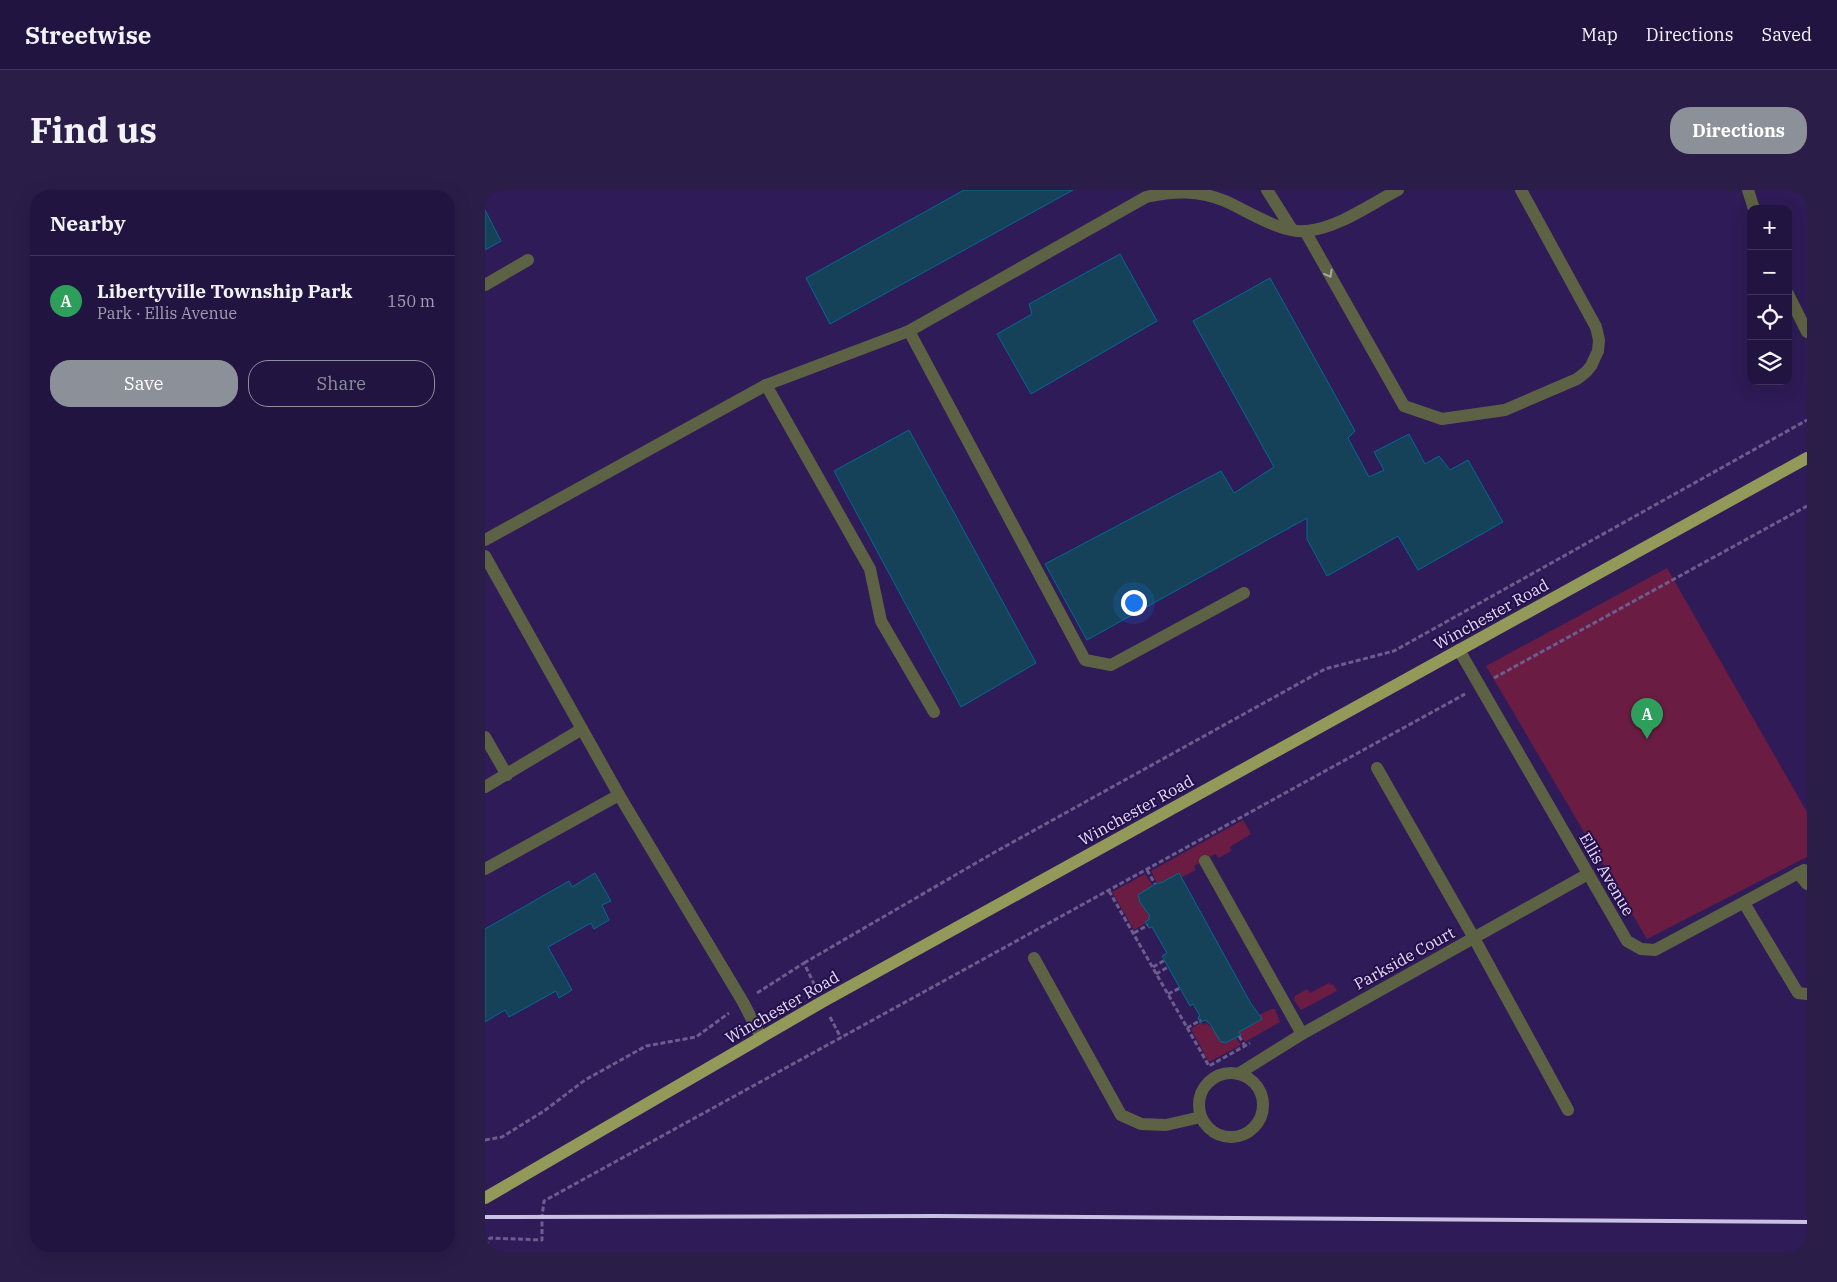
<!DOCTYPE html>
<meta charset="utf-8">
<style>
:root{--surface:#221441;--page:#2a1d48;--text:#f1f3f6;--muted:#a29eb1;--line:#3f335a;--accent:#8c9099}
body{margin:0;font-family:"IBM Plex Serif",serif;background:var(--page);color:var(--text)}
.controls{position:absolute;right:15px;top:15px;display:grid;overflow:hidden;border-radius:10px;box-shadow:0 5px 20px #0002}
.controls button{width:45px;height:45px;display:grid;place-items:center;padding:0;border:0;border-bottom:1px solid var(--line);background:var(--surface);color:var(--text);font:25px sans-serif}
.you{position:absolute;left:648px;top:412px;width:18px;height:18px;margin:-12px;border:4px solid #fff;border-radius:50%;background:#1a73e8;box-shadow:0 0 0 8px #1a73e833}
.badge{display:grid;place-items:center;width:32px;height:32px;border-radius:50%;background:var(--accent);color:#fff;font-size:16px;font-weight:700}
.pin{position:absolute;translate:-50% -41px;filter:drop-shadow(0 1px 2px #0008)}
.pin::after{content:'';position:absolute;top:26px;width:18px;height:15px;background:inherit;clip-path:polygon(0 0,100% 0,50% 100%)}
.list{margin:0;padding:0;list-style:none}
h2{display:flex;justify-content:space-between;align-items:center;height:65px;margin:0;padding:0 20px;font-size:21px}
h2 small{font-size:16px;font-weight:400;color:var(--muted)}
.list li{display:grid;grid-template-columns:32px 1fr auto;gap:15px;align-items:center;box-sizing:border-box;height:90px;padding:0 20px;border-top:1px solid var(--line)}
.list b{display:block;font-size:19px;white-space:nowrap}
.list p{margin:0;font-size:16px;white-space:nowrap;color:var(--muted)}
.list em{font-size:16px;font-style:normal;color:var(--muted)}
.actions{display:flex;gap:10px;padding:15px 20px}
.actions a{flex:1;padding:11px 0;border:1px solid var(--accent);border-radius:20px;text-align:center;font-size:18px;color:var(--accent)}
.actions .main{background:var(--accent);color:#fff}
.icon{flex:none;width:28px;height:28px;fill:none;stroke:currentColor;stroke-width:2;stroke-linecap:round;stroke-linejoin:round}
.map{position:relative;flex:none;width:1322px;height:1062px;overflow:hidden;border-radius:20px}
header{display:flex;align-items:center;gap:30px;box-sizing:border-box;height:70px;padding:0 25px;background:var(--surface);border-bottom:1px solid var(--line)}
header strong{font-size:24px}
nav{display:flex;gap:28px;margin-inline-start:auto;font-size:18px}
.intro{display:flex;align-items:center;justify-content:space-between;box-sizing:border-box;height:120px;padding:0 30px}
h1{margin:0;font-size:35px}
.button{padding:12px 22px;border-radius:20px;background:var(--accent);color:#fff;font-size:18px;font-weight:700}
main{display:flex;gap:30px;padding:0 30px}
aside{flex:1;background:var(--surface);border-radius:20px;box-shadow:0 5px 20px #0002}
.map>svg:first-child{display:block}
</style>
<header>
<strong>Streetwise</strong>
<nav><a>Map</a><a>Directions</a><a>Saved</a></nav>
</header>
<div class="intro"><h1>Find us</h1><a class="button">Directions</a></div>
<main>
<aside>
<h2>Nearby<small></small></h2>
<ul class="list">
<li><span class="badge" style="background:#2e9e5b">A</span><div><b>Libertyville Township Park</b><p>Park · Ellis Avenue</p></div><em>150 m</em></li>
</ul>
<div class="actions"><a class="main">Save</a><a>Share</a></div>
</aside>
<div class="map">
<svg width="1322" height="1062" viewBox="0 0 1322 1062">
<rect width="100%" height="100%" fill="#2e1b57"/>
<!-- green -->
<g fill="#6b1c43">
<path d="M1182,378L1322,622V667L1162,749L1001,476Z"/>
<path d="M758,630L766,644L745,657L746,661L734,668L730,664L709,676L711,680L697,687L694,683L676,693H672L666,681Z"/>
<path d="M660,684L668,696L654,711L665,726L663,728L665,729L660,732L661,733L649,740L627,702Z"/>
<path d="M844,793L846,795L848,794L852,801L816,820L809,810L810,806L822,799L825,803Z"/>
<path d="M786,819H790L795,832L760,852L754,842L776,829L774,825Z"/>
<path d="M717,832L718,835L721,833C730,838 731,849 740,853L751,848L756,855L724,872L706,839Z"/>
</g>
<!-- building -->
<g fill="#154258" stroke="#016b93">
<path d="M479,0H588L345,134L321,88Z"/>
<path d="M0,20L16,51L0,60Z"/>
<path d="M635,64L672,131L546,204L512,144L547,124L544,114Z"/>
<path d="M785,88L870,241L863,248L884,287L899,280L889,262L924,244L940,274L954,266L965,280L983,270L1018,332L933,380L913,346L842,386L822,349V328L602,450L560,374L736,281L749,303L789,277L708,131Z"/>
<path d="M424,240L551,473L476,517L349,281Z"/>
<path d="M110,683L126,711L117,715L124,730L109,739L106,733L63,757L87,800L74,808L71,801L24,827L20,820L0,832V739L84,691L87,697Z"/>
<path d="M694,683L765,812L777,829L754,842L756,845L740,853L735,851L725,834L720,830L715,833L713,827L715,826L708,814L705,816L677,766L682,763L667,737L664,738L660,732L665,729L663,728L665,726L654,711L655,710L653,705L672,693H676Z"/>
</g>
<g fill="none" stroke-linecap="round" stroke-linejoin="round">
<!-- path -->
<g stroke="#6c5d8f" stroke-width="3" stroke-dasharray="5 2.5" stroke-linecap="butt">
<path d="M1009,488L1322,316"/>
<path d="M662,680L670,694"/>
<path d="M624,701L724,876L765,853"/>
<path d="M649,743L663,735"/>
<path d="M319,773L510,662L840,479L909,461L1322,230"/>
<path d="M668,777L680,770"/>
<path d="M671,784L683,777"/>
<path d="M272,803L319,773L330,796"/>
<path d="M683,804L695,798"/>
<path d="M345,827L356,848"/>
<path d="M702,838L716,830"/>
<path d="M754,846L760,856"/>
<path d="M0,950L17,947L59,921L100,890L161,856L211,847L244,823"/>
<path d="M0,1056L5,1048L57,1050V1027L59,1011L980,504"/>
</g>
<!-- minor -->
<g stroke="#5e6244" stroke-width="12">
<path d="M782,0L806,38"/>
<path d="M1263,0L1269,19"/>
<path d="M820,41L919,216L957,229L1020,220L1092,189L1101,182L1106,176L1113,161L1114,150L1111,137L1036,0"/>
<path d="M0,95L43,70"/>
<path d="M1303,104L1322,142"/>
<path d="M424,141L600,470L626,475L759,403"/>
<path d="M281,195L385,379L396,431L449,522"/>
<path d="M0,350L281,195L424,141L661,7C689,1 713,0 740,11C763,21 797,44 822,41C855,37 884,15 913,0"/>
<path d="M0,366L134,605L258,812L276,847"/>
<path d="M974,460L1142,751L1156,759L1170,760L1319,680"/>
<path d="M0,547L22,585"/>
<path d="M892,578L989,748L1083,920"/>
<path d="M0,597L97,539"/>
<path d="M720,671L817,844"/>
<path d="M0,679L134,605"/>
<path d="M1313,683L1322,694"/>
<path d="M1259,713L1313,803L1322,804"/>
<path d="M549,768L636,925L656,934L681,935L716,927"/>
<circle cx="746" cy="915" r="32"/>
<path d="M753,884L817,844L1103,684"/>
</g>
<!-- major -->
<path stroke="#929959" stroke-width="12" d="M0,1008L337,812L1322,268"/>
<!-- rail -->
<path stroke="#c9c1e4" stroke-width="4" d="M0,1027L451,1026L1322,1032"/>
</g>
<!-- one-way arrows -->
<defs><path id="oneway-chevron" d="M-2-3.5L2.5 0L-2 3.5" fill="none" stroke-width="1.6" stroke-linecap="round" stroke-linejoin="round" transform="scale(1.25)"/></defs>
<use stroke="#a7a6a9" href="#oneway-chevron" transform="translate(844 84) rotate(61)"/>
<g text-anchor="middle" dominant-baseline="central" stroke-width="4" stroke-linejoin="round" paint-order="stroke">
<!-- street labels -->
<g font-size="16" fill="#e3ddfc" stroke="#250f4b">
<text transform="translate(1006 424) rotate(-29)">Winchester Road</text>
<text transform="translate(651 620) rotate(-29)">Winchester Road</text>
<text transform="translate(1122 684) rotate(60)">Ellis Avenue</text>
<text transform="translate(919 768) rotate(-29)">Parkside Court</text>
<text transform="translate(297 817) rotate(-30)">Winchester Road</text>
</g>
</g>
</svg>
<div class="controls">
<button>+</button>
<button>−</button>
<button><svg class="icon" aria-label="locate" viewBox="0 0 24 24"><circle cx="12" cy="12" r="6"/><path d="M12 2v4M12 18v4M2 12h4M18 12h4"/></svg></button>
<button><svg class="icon" aria-label="layers" viewBox="0 0 24 24"><path d="M12 4l9 5-9 5-9-5zM3 14l9 5 9-5"/></svg></button>
</div>
<div class="you"></div>
<div class="pin badge" style="left:1162px;top:549px;background:#2e9e5b">A</div>
</div>
</main>
